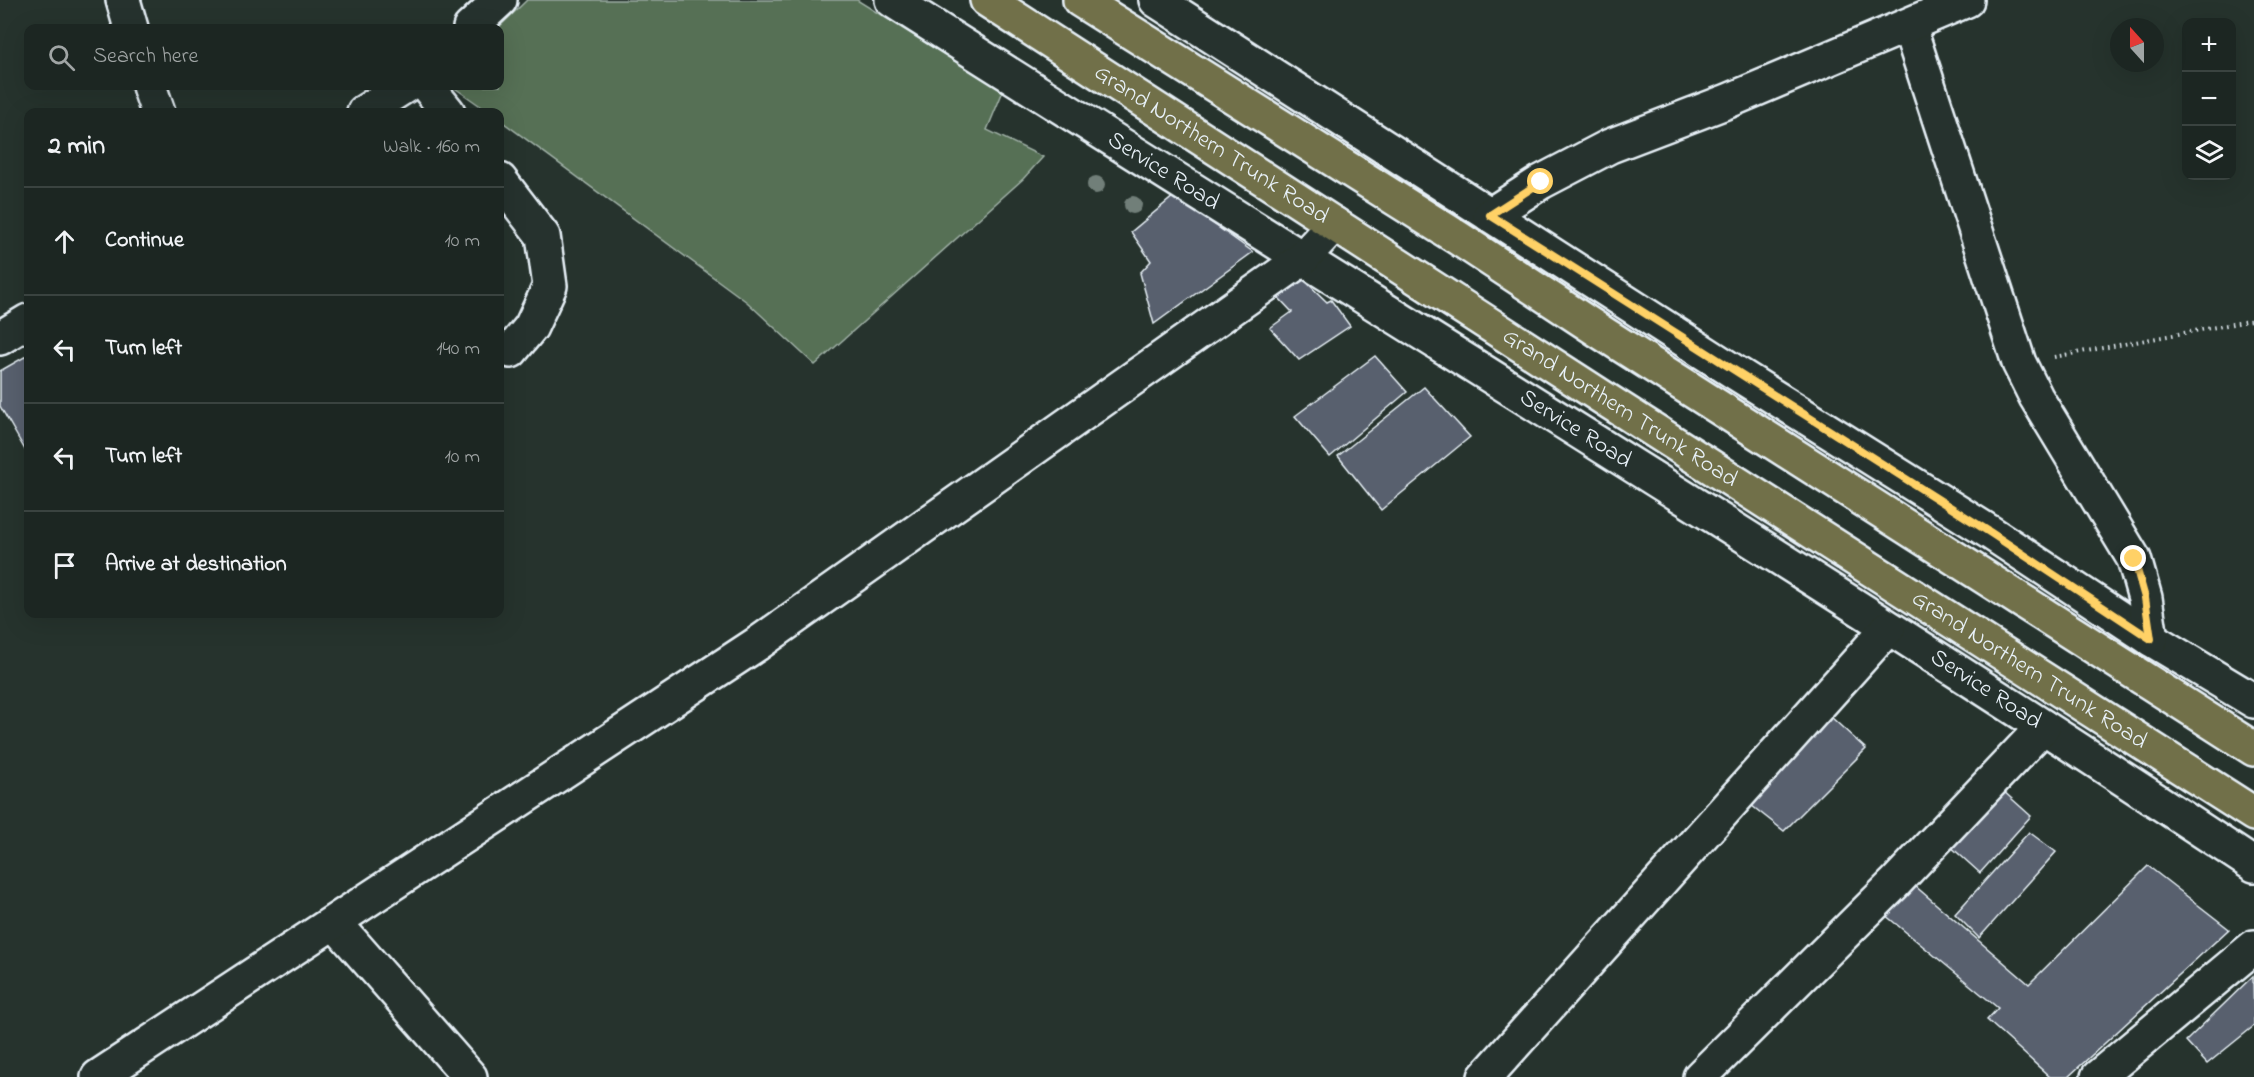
<!DOCTYPE html>
<meta charset="utf-8">
<style>
:root{--surface:#1c2622;--page:#29322f;--text:#f1f3f6;--muted:#a0a5a5;--line:#3a4340}
body{margin:0;font-family:"Indie Flower",sans-serif;background:var(--page);color:var(--text)}
.controls{position:absolute;right:18px;top:18px;display:grid;overflow:hidden;border-radius:12px;box-shadow:0 6px 24px #0002}
.controls button{width:54px;height:54px;display:grid;place-items:center;padding:0;border:0;border-bottom:2px solid var(--line);background:var(--surface);color:var(--text);font:30px sans-serif}
.compass{position:absolute;left:2110px;top:18px;width:54px;height:54px;border-radius:50%;background:var(--surface);box-shadow:0 6px 24px #0002;rotate:339deg}
.stop{position:absolute;width:18px;height:18px;margin:-14px;border:4px solid #ffd166;border-radius:50%;background:#fff}
.stop.end{background:#ffd166;border-color:#fff;box-shadow:0 2px 6px #0008}
.list{margin:0;padding:0;list-style:none}
h2{display:flex;justify-content:space-between;align-items:center;height:78px;margin:0;padding:0 24px;font-size:26px}
h2 small{font-size:20px;font-weight:400;color:var(--muted)}
.list li{display:grid;grid-template-columns:39px 1fr auto;gap:18px;align-items:center;box-sizing:border-box;height:108px;padding:0 24px;border-top:2px solid var(--line)}
.list b{display:block;font-size:22px;white-space:nowrap}
.list em{font-size:20px;font-style:normal;color:var(--muted)}
.icon{flex:none;width:33px;height:33px;fill:none;stroke:currentColor;stroke-width:2;stroke-linecap:round;stroke-linejoin:round}
.map{position:relative;flex:none;width:2254px;height:1077px;overflow:hidden}
.search{position:absolute;background:var(--surface);box-shadow:0 6px 24px #0002;left:24px;top:24px;width:480px;height:66px;display:flex;align-items:center;gap:15px;box-sizing:border-box;padding:0 21px;border-radius:12px;color:var(--muted);font-size:22px}
.panel{position:absolute;background:var(--surface);box-shadow:0 6px 24px #0002;left:24px;top:108px;width:480px;height:510px;border-radius:12px}
.map>svg:first-child{display:block}
</style>
<div class="map">
<svg width="2254" height="1077" viewBox="0 0 2254 1077">
<rect width="100%" height="100%" fill="#26332d"/>
<filter id="ink" filterUnits="userSpaceOnUse"><feTurbulence type="fractalNoise" baseFrequency=".0167" numOctaves="2"/><feDisplacementMap in="SourceGraphic" scale="12" xChannelSelector="R" yChannelSelector="G"/><feConvolveMatrix kernelMatrix="1 2 1 2 8 2 1 2 1" color-interpolation-filters="sRGB"/></filter>
<g filter="url(#ink)">
<!-- green -->
<path fill="#566f55" stroke="#9fb0a6" stroke-width="1.5" d="M527,0H857L1003,91L987,130L1043,157L1023,179L815,365L747,302L500,120V112H489L452,86H500V28H498Z"/>
<!-- building -->
<g fill="#59616e" stroke="#e8f1f8" stroke-width="1.5">
<path d="M1174,196L1253,252L1154,324L1140,273L1151,261L1131,232Z"/>
<path d="M1301,277L1327,302L1331,300L1350,326L1299,360L1270,328L1292,312L1278,297Z"/>
<path d="M28,355V455L0,406V371Z"/>
<path d="M1375,356L1407,392L1330,457L1295,416Z"/>
<path d="M1424,387L1470,437L1381,510L1338,456Z"/>
<path d="M1831,717L1866,749L1784,831L1747,802Z"/>
<path d="M2002,790L2031,816L1980,873L1949,845Z"/>
<path d="M2029,832L2056,852L1979,938L1955,914Z"/>
<path d="M2148,866L2229,929L2068,1077H2050L1987,1020L1998,1008L1879,910L1907,879L2029,984Z"/>
<path d="M2253,976L2254,1026L2207,1064L2186,1041Z"/>
</g>
<g fill="none" stroke-linecap="round" stroke-linejoin="round">
<defs>
<g id="minor">
<path d="M123,0L131,28"/>
<path id="s1" d="M892,0C1346,289 1806,567 2254,865"/>
<path d="M1156,0L1736,373L1991,533L2151,639L2254,701"/>
<path d="M1909,26L2019,363L2036,397L2134,559L2145,598L2151,639"/>
<path d="M470,28L500,0"/>
<path d="M149,86L158,112"/>
<path d="M427,86L448,112"/>
<path d="M364,112L405,86"/>
<path d="M500,180L543,236L550,286L531,327L511,351"/>
<path d="M1490,215L1541,182L1610,146L1728,101L1967,0"/>
<path d="M0,338L28,321"/>
<path d="M335,923L470,1077"/>
<path d="M98,1077L757,644L1302,259L1334,224"/>
<path d="M1485,1077L1888,628"/>
<path d="M1700,1077L1894,884L2043,727"/>
<path d="M2098,1077L2254,947"/>
</g>
<g id="highway">
<path id="s2" d="M987,0L1605,399L2254,814"/>
<path d="M1080,0L1458,238L1604,334L2254,749"/>
</g>
</defs>
<!-- minor casing -->
<use href="#minor" stroke="#e8f1f8" stroke-width="38"/>
<!-- highway casing -->
<use href="#highway" stroke="#e8f1f8" stroke-width="38"/>
<!-- path -->
<path stroke="#e8f1f8" stroke-width="4" stroke-dasharray="1.5 4.5" stroke-linecap="butt" d="M2054,357L2254,320"/>
<!-- minor -->
<use href="#minor" stroke="#26332d" stroke-width="33"/>
<!-- highway -->
<use href="#highway" stroke="#71704a" stroke-width="33"/>
</g>
<!-- trees -->
<g fill="#717f79">
<circle cx="1096" cy="185" r="9"/>
<circle cx="1133" cy="205" r="9"/>
</g>
</g>
<g fill="none" stroke-linecap="round" stroke-linejoin="round" filter="url(#ink)">
<!-- route -->
<path stroke="#ffd166" stroke-width="8" d="M1541,182L1490,215L1991,533L2151,639L2145,598L2134,559"/>
</g>
<g text-anchor="middle" dominant-baseline="central" stroke-width="4.5" stroke-linejoin="round" paint-order="stroke">
<!-- street labels -->
<g font-size="24" fill="#e8f1f8" stroke="#26332d">
<text stroke="none"><textPath href="#s2" startOffset="267">Grand Northern Trunk Road</textPath></text>
<text stroke="none"><textPath href="#s1" startOffset="321">Service Road</textPath></text>
<text stroke="none"><textPath href="#s2" startOffset="753">Grand Northern Trunk Road</textPath></text>
<text stroke="none"><textPath href="#s1" startOffset="807">Service Road</textPath></text>
<text stroke="none"><textPath href="#s2" startOffset="1239">Grand Northern Trunk Road</textPath></text>
<text stroke="none"><textPath href="#s1" startOffset="1293">Service Road</textPath></text>
</g>
</g>
</svg>
<div class="controls">
<button>+</button>
<button>−</button>
<button><svg class="icon" aria-label="layers" viewBox="0 0 24 24"><path d="M12 4l9 5-9 5-9-5zM3 14l9 5 9-5"/></svg></button>
</div>
<svg class="compass" viewBox="-18 -18 36 36"><path d="M0-13l5 13h-10z" fill="#e53935"/><path d="M0 13l5-13h-10z" fill="#a0a5a5"/></svg>
<div class="stop" style="left:1541px;top:182px"></div>
<div class="stop end" style="left:2134px;top:559px"></div>
<div class="search"><svg class="icon" aria-label="search" viewBox="0 0 24 24"><circle cx="10" cy="10" r="6"/><path d="M15 15l6 6"/></svg>Search here</div>
<section class="panel">
<h2>2 min<small>Walk · 160 m</small></h2>
<ul class="list">
<li><svg class="icon" aria-label="ahead" viewBox="0 0 24 24"><path d="M12 20V5M6 11l6-6 6 6"/></svg><div><b>Continue</b></div><em>10 m</em></li>
<li><svg class="icon" aria-label="left" viewBox="0 0 24 24"><path d="M17 20v-9H6M10 6l-5 5 5 5"/></svg><div><b>Turn left</b></div><em>140 m</em></li>
<li><svg class="icon" aria-label="left" viewBox="0 0 24 24"><path d="M17 20v-9H6M10 6l-5 5 5 5"/></svg><div><b>Turn left</b></div><em>10 m</em></li>
<li><svg class="icon" aria-label="arrive" viewBox="0 0 24 24"><path d="M6 21V4h12l-3 4 3 4H6"/></svg><div><b>Arrive at destination</b></div></li>
</ul>
</section>
</div>
